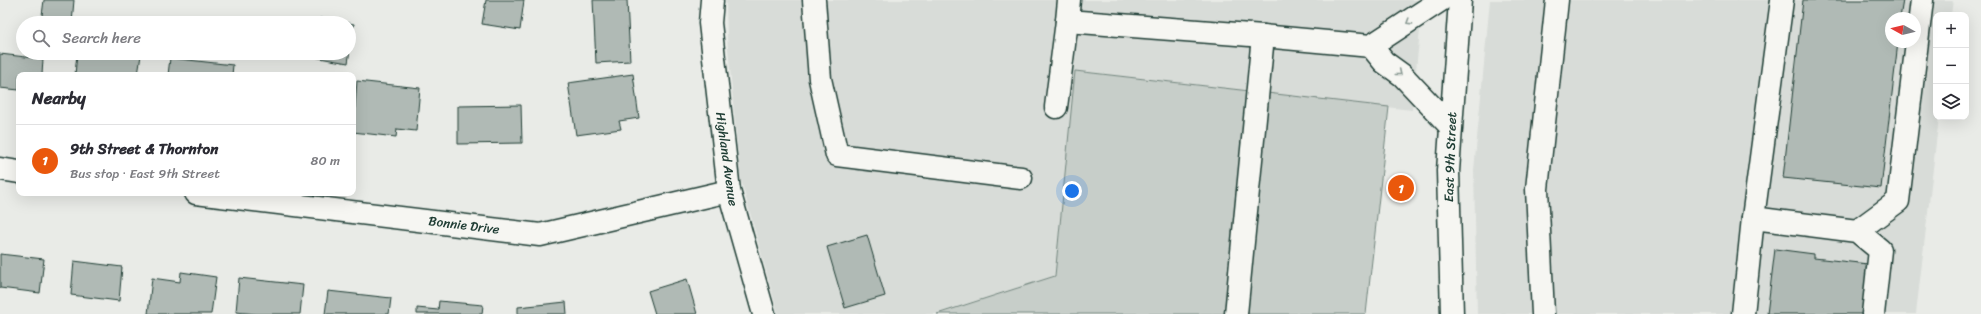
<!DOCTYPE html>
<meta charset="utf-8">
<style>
:root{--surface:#fff;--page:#f7f7f7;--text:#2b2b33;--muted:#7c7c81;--line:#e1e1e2;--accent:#ea580c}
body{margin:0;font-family:Sriracha,sans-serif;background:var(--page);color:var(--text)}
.controls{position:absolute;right:12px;top:12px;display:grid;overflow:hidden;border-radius:8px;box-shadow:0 4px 16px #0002}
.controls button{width:36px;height:36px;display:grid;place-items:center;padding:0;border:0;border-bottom:1px solid var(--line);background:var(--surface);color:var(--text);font:20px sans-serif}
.compass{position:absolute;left:1885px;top:12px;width:36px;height:36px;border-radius:50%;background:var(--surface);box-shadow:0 4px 16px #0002;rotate:278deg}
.you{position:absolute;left:1072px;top:191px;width:14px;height:14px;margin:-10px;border:3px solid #fff;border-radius:50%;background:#1a73e8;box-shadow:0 0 0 6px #1a73e833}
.badge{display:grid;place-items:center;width:26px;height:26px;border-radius:50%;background:var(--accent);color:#fff;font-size:13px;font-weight:700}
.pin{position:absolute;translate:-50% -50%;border:2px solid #fff;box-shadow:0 1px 4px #0006}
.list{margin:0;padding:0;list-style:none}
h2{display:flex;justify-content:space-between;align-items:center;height:52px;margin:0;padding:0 16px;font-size:17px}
h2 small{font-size:13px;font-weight:400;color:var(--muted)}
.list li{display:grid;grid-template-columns:26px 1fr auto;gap:12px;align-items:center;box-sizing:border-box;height:72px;padding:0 16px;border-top:1px solid var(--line)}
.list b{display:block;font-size:15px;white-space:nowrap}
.list p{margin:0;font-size:13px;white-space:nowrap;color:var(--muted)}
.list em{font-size:13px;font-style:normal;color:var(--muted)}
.icon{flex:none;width:22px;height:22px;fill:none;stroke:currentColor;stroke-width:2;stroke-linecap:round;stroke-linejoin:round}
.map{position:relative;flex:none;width:1981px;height:314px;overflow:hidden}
.search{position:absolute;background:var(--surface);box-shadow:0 4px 16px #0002;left:16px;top:16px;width:340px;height:44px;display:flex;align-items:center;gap:10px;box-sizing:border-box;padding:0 14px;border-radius:22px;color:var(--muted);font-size:15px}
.panel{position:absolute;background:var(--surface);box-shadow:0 4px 16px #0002;left:16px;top:72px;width:340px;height:124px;border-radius:8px}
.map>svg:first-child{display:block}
</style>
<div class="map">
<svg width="1981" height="314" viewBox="0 0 1981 314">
<rect width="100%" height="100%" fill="#e9ebe7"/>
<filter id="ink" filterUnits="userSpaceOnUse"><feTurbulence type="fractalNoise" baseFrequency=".025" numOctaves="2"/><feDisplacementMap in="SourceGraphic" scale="8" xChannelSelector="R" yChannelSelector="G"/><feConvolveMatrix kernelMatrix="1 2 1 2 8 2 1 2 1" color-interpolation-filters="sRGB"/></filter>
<g filter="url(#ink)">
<!-- built -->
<g fill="#d8dcd8" fill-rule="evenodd">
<path d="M726,0H1423L1412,110L1076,71L1055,276L936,314H778L740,177L727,37Z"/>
<path d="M1490,0H1953L1951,15H1936V117H1939L1916,314H1477L1474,170ZM1891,18H1915V42H1891Z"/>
</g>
<!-- green -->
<path fill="#c7cec9" stroke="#73867e" d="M1075,71L1389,107L1366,314H937L1055,276Z"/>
<!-- building -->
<g fill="#b0bab5" stroke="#1f3d34">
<path d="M44,0H74L72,23H41Z"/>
<path d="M486,0H524L520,30L482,24Z"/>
<path d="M593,0H627L630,61L596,63Z"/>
<path d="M1803,0H1903L1900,18H1891V42H1898L1881,188L1783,178Z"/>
<path d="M320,18L354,24L348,63L314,57L315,53H349V23H319Z"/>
<path d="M77,53L141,55L138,75H75Z"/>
<path d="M0,54L43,59L42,75H19V90L0,88Z"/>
<path d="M170,58L233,65L232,75H168Z"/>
<path d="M633,74L639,118L619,121L621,129L576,135L568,83Z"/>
<path d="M357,81L420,88L416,131L397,129L396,137L353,132Z"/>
<path d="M521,105L522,143L458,144V106Z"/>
<path d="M867,235L885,296L845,308L827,247Z"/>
<path d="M1775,249L1814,254V258L1868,264L1862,314H1767Z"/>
<path d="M0,254L44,259L40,293L0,288Z"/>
<path d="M74,261L122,267L119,301L71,295Z"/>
<path d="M181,272L216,277L211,314H148L152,278L180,282Z"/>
<path d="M239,278L303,285L300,314H256L236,312Z"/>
<path d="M687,279L697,314H655L648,291Z"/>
<path d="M328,291L391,298L389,314H325Z"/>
<path d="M439,301L483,305L482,314H417V308L438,310Z"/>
<path d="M566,302L567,314H518V307Z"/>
</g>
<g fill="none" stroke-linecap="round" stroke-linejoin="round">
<defs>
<g id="minor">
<path d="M712,0L710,23L729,191L764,314"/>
<path d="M814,0L820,79L837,155L1021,178"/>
<path d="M1069,0L1067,21L1263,36L1371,46L1441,0"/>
<path d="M1782,0L1753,218L1857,231L1880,250L1873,314"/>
<path d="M1371,46L1384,62L1402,75L1450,126"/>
<path d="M1056,107L1067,21"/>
<path d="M0,169L19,172"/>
<path d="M196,193L540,235L729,191"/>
<path d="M1857,231L1898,201L1922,0"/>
<path d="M1236,314L1263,36"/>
<path d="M1543,314L1537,189L1557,0"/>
<path d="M1743,314L1753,218"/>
</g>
<path id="major" d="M1452,314L1448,171L1460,0"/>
</defs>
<!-- minor casing -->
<use href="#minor" stroke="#1f3d34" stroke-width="25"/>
<!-- major casing -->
<use href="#major" stroke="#1f3d34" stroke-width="25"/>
<!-- minor -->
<use href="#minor" stroke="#f6f6f2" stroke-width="22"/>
<!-- major -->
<use href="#major" stroke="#f6f6f2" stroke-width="22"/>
</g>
<!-- one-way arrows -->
<defs><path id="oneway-chevron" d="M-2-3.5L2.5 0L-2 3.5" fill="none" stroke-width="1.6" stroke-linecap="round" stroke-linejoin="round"/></defs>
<g stroke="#8a9a93">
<use href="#oneway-chevron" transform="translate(1409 22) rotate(148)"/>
<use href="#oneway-chevron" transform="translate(1399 73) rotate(39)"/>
</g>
</g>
<g text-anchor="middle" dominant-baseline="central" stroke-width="3" stroke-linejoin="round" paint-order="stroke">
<!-- street labels -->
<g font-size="13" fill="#1f3d34" stroke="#f6f6f2">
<text transform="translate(1450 157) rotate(-88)">East 9th Street</text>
<text transform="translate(727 159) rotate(82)">Highland Avenue</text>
<text transform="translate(464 225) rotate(7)">Bonnie Drive</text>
</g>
</g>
</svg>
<div class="controls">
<button>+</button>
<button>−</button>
<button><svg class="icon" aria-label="layers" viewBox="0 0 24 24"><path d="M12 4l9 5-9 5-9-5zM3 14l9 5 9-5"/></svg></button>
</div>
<svg class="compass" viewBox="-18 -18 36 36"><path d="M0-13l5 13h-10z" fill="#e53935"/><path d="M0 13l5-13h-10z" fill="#7c7c81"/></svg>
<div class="you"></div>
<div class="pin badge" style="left:1401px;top:188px">1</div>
<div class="search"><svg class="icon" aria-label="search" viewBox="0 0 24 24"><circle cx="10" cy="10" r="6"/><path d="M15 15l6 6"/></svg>Search here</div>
<section class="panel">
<h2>Nearby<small></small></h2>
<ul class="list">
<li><span class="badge">1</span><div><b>9th Street &amp; Thornton</b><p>Bus stop · East 9th Street</p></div><em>80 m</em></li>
</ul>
</section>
</div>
